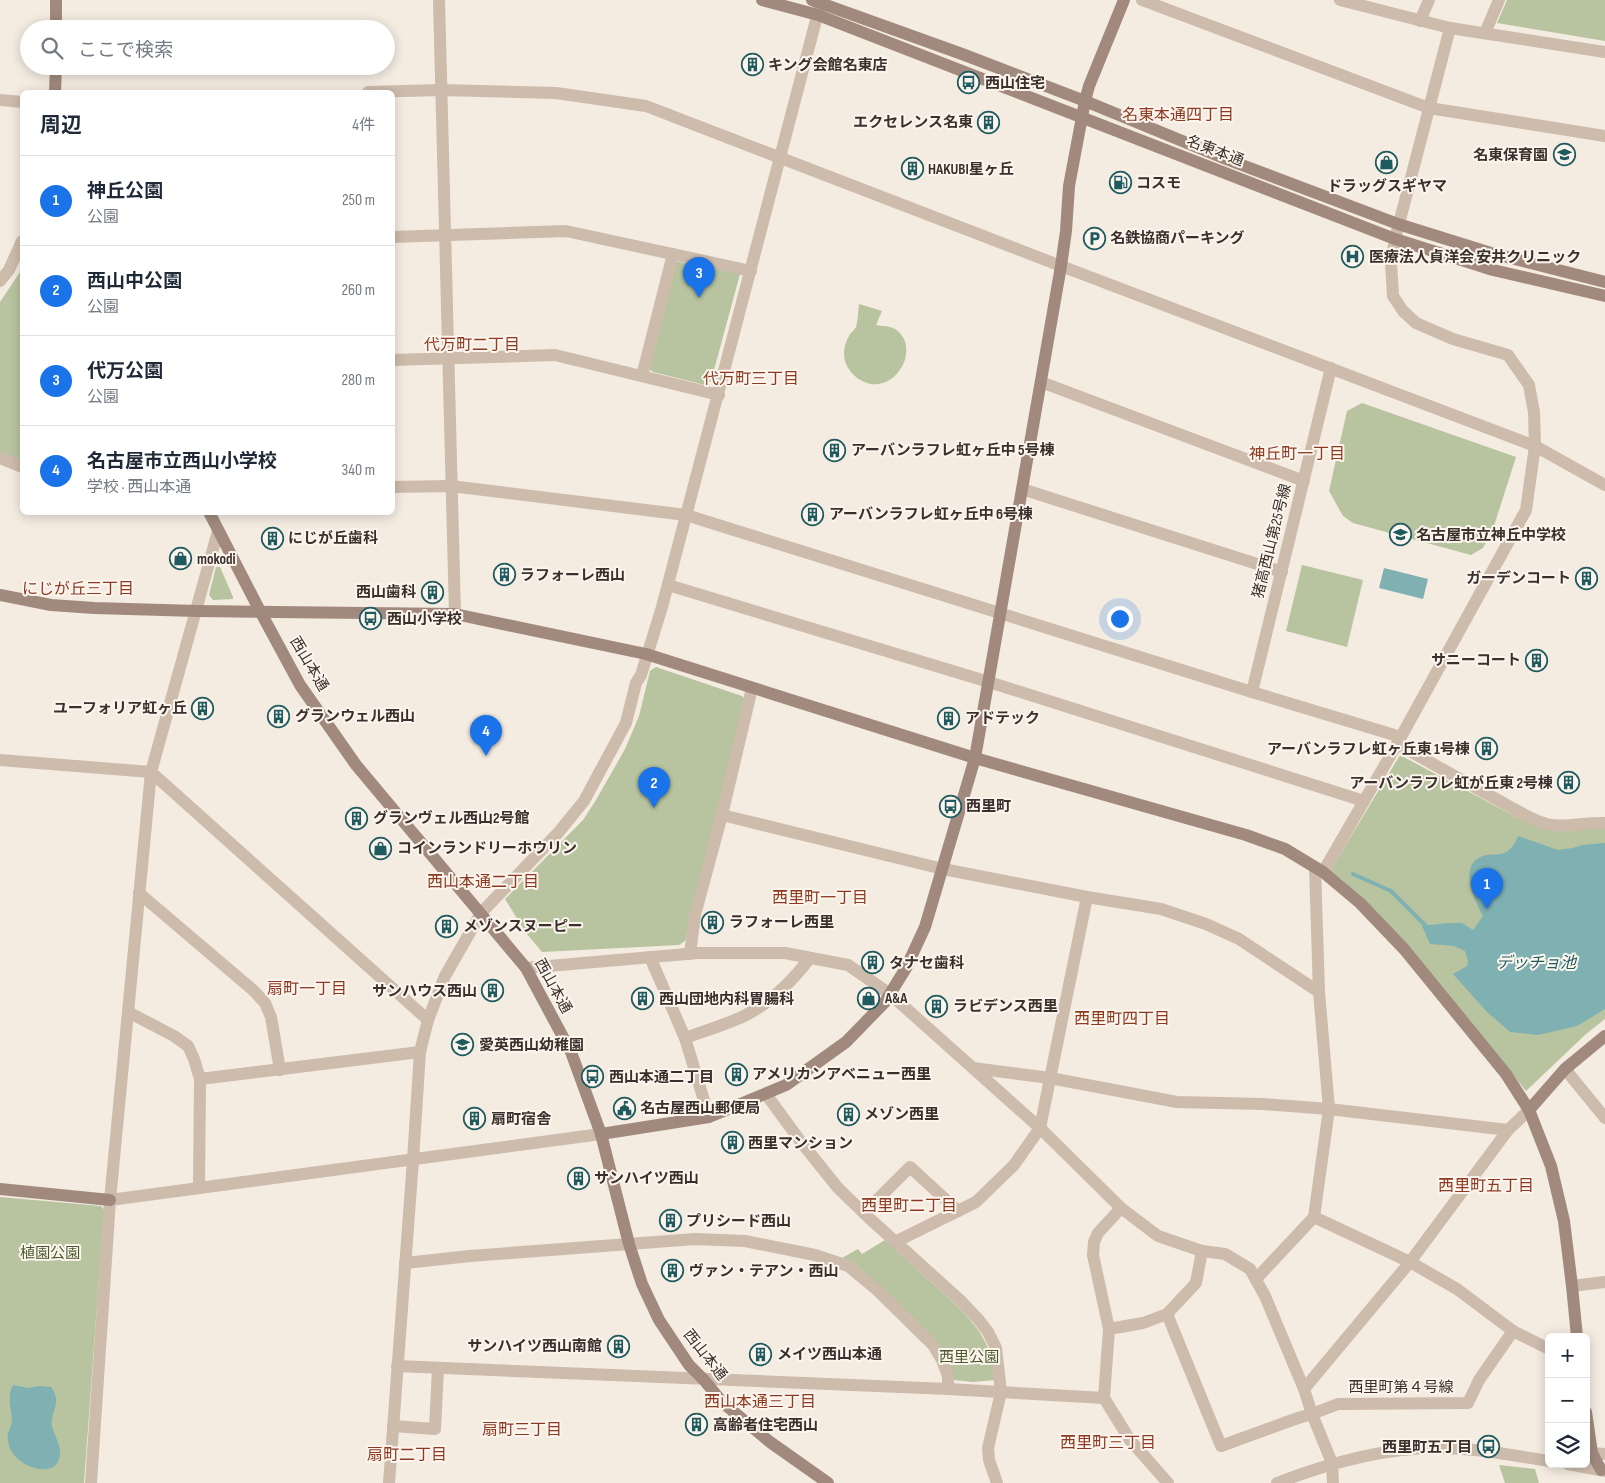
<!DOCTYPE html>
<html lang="ja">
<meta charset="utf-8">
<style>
:root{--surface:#fff;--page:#f6f6f7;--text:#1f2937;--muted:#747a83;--line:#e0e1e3;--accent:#1a73e8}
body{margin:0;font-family:"Sofia Sans Condensed","Noto Sans JP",sans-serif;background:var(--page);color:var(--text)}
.controls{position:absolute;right:15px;bottom:15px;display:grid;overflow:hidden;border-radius:8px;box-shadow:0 2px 12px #0003}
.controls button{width:45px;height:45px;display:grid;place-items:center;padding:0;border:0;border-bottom:1px solid var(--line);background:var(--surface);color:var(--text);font:25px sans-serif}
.you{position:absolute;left:1119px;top:618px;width:18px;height:18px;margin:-12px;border:4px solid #fff;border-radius:50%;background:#1a73e8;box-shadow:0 0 0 8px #1a73e833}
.badge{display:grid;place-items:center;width:32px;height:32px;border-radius:50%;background:var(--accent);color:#fff;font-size:16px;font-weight:700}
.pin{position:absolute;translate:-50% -41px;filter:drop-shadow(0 1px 2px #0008)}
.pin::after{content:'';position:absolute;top:26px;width:18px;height:15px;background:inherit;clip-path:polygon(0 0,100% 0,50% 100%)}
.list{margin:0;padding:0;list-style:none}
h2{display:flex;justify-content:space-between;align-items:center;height:65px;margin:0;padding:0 20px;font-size:21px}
h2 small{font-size:16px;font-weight:400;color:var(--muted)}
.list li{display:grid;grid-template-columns:32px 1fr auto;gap:15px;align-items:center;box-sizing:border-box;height:90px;padding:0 20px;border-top:1px solid var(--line)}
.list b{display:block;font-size:19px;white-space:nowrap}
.list p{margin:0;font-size:16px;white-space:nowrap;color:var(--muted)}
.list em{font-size:16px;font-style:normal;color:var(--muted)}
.icon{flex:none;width:28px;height:28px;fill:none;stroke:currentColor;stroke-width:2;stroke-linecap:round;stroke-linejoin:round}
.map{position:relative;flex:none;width:1605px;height:1483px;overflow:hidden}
.search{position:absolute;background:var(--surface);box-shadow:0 2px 12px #0003;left:20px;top:20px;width:375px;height:55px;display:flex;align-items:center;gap:12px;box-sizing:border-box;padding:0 18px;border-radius:28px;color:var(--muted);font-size:19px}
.panel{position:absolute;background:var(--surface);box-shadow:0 2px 12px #0003;left:20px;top:90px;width:375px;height:425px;border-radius:8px}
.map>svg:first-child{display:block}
</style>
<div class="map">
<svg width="1605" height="1483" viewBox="0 0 1605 1483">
<rect width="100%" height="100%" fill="#f4ebe1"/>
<!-- green -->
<g fill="#b8c4a0">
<path d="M1507,0H1605V41L1497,23Z"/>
<path d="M674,261L740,274L711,381L705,385L653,372L649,369Z"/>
<path d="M22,269V461L0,452V302Z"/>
<path d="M859,304L882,311L876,325C881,326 890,326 895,329C925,349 890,404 856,377C849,371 844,363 844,354C844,347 846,341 849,336C851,332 855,330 856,327C858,320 858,311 859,304Z"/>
<path d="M1362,403L1516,457L1494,526L1483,548L1471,555L1353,523L1343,516L1329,491L1347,411Z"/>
<path d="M1302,565L1363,580L1347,647L1286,631Z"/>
<path d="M216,567H220L233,597V599L213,600L209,595Z"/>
<path d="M656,667L742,696L745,700L685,941L679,945L542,952L526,933L505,899L583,820L596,800L625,749L639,716L650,671Z"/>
<path d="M1400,755L1518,818L1605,828V1019L1586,1034L1526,1091L1408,946L1330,871Z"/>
<path d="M0,1197L101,1206L104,1210L84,1483H0Z"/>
<path d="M885,1240C901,1255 917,1269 933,1284C964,1312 993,1335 995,1380L973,1382L954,1380L878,1284L855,1264L842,1258L858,1249L862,1254Z"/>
<path d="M1499,1465L1535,1469L1539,1483H1505Z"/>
</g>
<!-- water -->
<g fill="#7fb0b2">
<path d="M1384,568L1428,579L1423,599L1379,588Z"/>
<path d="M1518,836L1558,850L1573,848L1582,845L1605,843V1009L1577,1026L1538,1035L1510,1032L1487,1012L1453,974L1467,966L1468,961L1465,951L1454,946L1430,944L1422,926L1447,923H1462L1473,930L1483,916C1476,903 1460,871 1477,859C1493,848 1506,865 1518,836Z"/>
<path d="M13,1385L29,1388L39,1386L51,1387C63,1404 50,1410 52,1426C54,1435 60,1443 60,1452C61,1483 11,1468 8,1441C6,1433 12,1427 12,1419C11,1408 7,1395 13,1385Z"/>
</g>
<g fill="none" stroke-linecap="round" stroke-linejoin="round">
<!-- stream -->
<path stroke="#7fb0b2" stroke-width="4" d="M1353,874L1391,891L1426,926"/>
<!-- street -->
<g stroke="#cdbbac" stroke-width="12">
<path d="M439,0L455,614"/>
<path d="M1142,0L1429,108L1605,136"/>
<path d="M1340,0L1450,28L1605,52"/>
<path d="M1420,21L1429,0"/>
<path d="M1485,33L1499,0"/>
<path d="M368,92L441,90L556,93L646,106L1061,266L1535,446L1605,485"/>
<path d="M0,100L22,102"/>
<path d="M392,237L566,231L751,271"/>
<path d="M0,281L9,270L22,241"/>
<path d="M392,360L555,355L719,395"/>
<path d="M642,376L673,254"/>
<path d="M1041,382L1304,481"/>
<path d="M0,458L22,467"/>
<path d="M392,487L451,486L686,515L1252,692L1401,737"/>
<path d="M1022,489L1282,572"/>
<path d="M668,585L989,682L1364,801"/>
<path d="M1252,692L1331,368"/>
<path d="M1397,744L1525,815C1533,819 1543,824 1552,825C1569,827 1587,822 1605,823"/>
<path d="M0,760L151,772L428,1020"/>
<path d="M722,815L943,869L1087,897L1161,909L1206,924L1239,939L1319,992"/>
<path d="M1323,872L1397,744L1526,510L1535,446L1534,412L1529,385L1508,355L1453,339L1416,323L1403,311L1393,296L1391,263L1395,239L1450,28"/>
<path d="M139,893L254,991L265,1003L271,1017L280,1070"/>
<path d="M690,954L695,915L722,815L752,688"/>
<path d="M650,957L685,1038L709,1117"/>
<path d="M526,968L698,953H785L848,965L890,994L1040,1128L1121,1208L1158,1236L1202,1251L1225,1254L1250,1269L1265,1296L1304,1389L1312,1414L1332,1463L1333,1483"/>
<path d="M128,1012L174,1036L188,1046L194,1059L200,1079L199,1187"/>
<path d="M685,1038C704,1031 725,1025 744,1016C769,1004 793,980 810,958"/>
<path d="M973,1068L1050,1078L1177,1102L1262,1104L1329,1109L1508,1130L1529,1110"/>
<path d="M1565,1069L1605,1118"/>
<path d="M200,1079L420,1052"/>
<path d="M766,1094L801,1142L838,1188L868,1217L962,1302L978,1319L988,1332L996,1348L1001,1392L988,1448L989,1460L997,1483"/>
<path d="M110,1200L601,1134"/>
<path d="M1121,1208L1098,1233L1094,1242L1093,1255L1109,1329L1104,1398L1130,1440L1168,1483"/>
<path d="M864,1213L910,1167L958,1211"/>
<path d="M1314,1217L1410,1262L1457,1289L1513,1331L1549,1349"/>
<path d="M895,1242L976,1202L1014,1165L1040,1128L1087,897"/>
<path d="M405,1263L470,1256L695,1239L745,1241L815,1255L848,1266L877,1290L933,1345L942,1360L948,1376V1389"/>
<path d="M1256,1279L1314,1217L1329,1109L1319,992L1315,868"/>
<path d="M1572,1286L1605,1282"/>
<path d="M1167,1314L1221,1446L1298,1418L1312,1414L1338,1404L1468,1403L1479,1380L1513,1331"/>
<path d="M1109,1329L1143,1323L1167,1314L1196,1283L1202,1251"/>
<path d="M397,1366L948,1389L1104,1398"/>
<path d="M1304,1389L1410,1262L1508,1130"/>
<path d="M393,1426L435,1429L438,1368"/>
<path d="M1592,1453L1605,1454"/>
<path d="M1568,1464L1605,1471"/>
<path d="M91,1483L110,1200L151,772L218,531"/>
<path d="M389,1483L413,1160L420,1052L428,1020L445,976L481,913L558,833L584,801L626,723L636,683L641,675L662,607L820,5"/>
<path d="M1277,1483C1326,1464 1378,1449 1432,1448C1471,1447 1510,1455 1549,1461"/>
</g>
<!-- secondary -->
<g stroke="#a18a7d" stroke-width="12">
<path d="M762,0L818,15L1395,239L1493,270L1605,296"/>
<path d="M812,0L962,54L1085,101L1226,159L1398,224L1491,253L1605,282"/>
<path d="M56,29V0"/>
<path d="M55,92L56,66"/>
<path d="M209,512L260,611L300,685L356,765L526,968L571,1052L601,1134L629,1244L642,1284L659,1320L689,1365L704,1380L722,1402L770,1442L828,1483"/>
<path d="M0,595L51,605L94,608L197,611L455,614L646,654L975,758L1246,835L1285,849L1323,872L1360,903L1404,949L1506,1074L1529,1110L1551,1166L1564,1221L1572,1286L1577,1337"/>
<path d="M1529,1110L1565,1069L1605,1036"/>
<path d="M601,1134L709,1117L786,1085L846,1042L885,1002L906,968L925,927L975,758L1061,266L1066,231L1069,186L1085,101L1089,86L1124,0"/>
<path d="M0,1189L110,1200"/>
<path d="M1586,1412L1592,1453L1601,1470"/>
</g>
</g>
<!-- icons -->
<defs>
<symbol id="building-ring" viewBox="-11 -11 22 22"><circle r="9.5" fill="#fbf5ee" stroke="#1f5a5e" stroke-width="1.5"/><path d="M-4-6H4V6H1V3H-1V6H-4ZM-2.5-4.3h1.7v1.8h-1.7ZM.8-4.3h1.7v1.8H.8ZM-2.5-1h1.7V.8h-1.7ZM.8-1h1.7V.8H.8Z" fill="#1f5a5e"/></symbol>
<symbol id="bus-ring" viewBox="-11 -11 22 22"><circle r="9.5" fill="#fbf5ee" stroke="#1f5a5e" stroke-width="1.5"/><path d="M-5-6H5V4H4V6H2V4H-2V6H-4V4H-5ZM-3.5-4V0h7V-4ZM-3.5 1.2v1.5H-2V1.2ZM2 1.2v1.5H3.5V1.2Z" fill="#1f5a5e"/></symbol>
<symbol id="school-ring" viewBox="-11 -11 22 22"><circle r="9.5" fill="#fbf5ee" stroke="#1f5a5e" stroke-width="1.5"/><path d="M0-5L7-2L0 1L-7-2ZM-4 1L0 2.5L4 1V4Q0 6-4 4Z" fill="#1f5a5e"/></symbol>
<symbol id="shop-ring" viewBox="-11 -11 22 22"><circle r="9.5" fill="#fbf5ee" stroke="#1f5a5e" stroke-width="1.5"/><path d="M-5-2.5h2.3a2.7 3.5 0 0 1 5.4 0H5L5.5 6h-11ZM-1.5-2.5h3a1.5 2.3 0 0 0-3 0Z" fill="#1f5a5e"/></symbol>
<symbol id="fuel-ring" viewBox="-11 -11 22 22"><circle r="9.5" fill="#fbf5ee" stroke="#1f5a5e" stroke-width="1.5"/><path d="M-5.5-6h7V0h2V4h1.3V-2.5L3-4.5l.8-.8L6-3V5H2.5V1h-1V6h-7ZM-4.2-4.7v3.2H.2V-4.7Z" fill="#1f5a5e"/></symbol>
<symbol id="parking-ring" viewBox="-11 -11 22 22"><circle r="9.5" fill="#fbf5ee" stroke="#1f5a5e" stroke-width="1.5"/><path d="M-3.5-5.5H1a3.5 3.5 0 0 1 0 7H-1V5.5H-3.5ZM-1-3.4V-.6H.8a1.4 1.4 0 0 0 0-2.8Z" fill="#1f5a5e"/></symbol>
<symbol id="hospital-ring" viewBox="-11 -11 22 22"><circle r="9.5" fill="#fbf5ee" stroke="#1f5a5e" stroke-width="1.5"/><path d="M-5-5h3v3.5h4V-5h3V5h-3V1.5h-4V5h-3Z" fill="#1f5a5e"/></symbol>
<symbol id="civic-ring" viewBox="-11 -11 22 22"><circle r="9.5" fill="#fbf5ee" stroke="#1f5a5e" stroke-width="1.5"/><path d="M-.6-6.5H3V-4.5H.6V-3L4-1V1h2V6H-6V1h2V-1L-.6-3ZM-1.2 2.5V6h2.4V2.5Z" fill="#1f5a5e"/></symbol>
</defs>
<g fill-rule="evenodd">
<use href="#building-ring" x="740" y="52" width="25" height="25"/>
<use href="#bus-ring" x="956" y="70" width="25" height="25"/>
<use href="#building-ring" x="976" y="110" width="25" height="25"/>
<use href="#school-ring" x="1552" y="142" width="25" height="25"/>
<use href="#shop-ring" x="1374" y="150" width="25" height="25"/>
<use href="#building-ring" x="900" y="156" width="25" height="25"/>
<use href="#fuel-ring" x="1108" y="170" width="25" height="25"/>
<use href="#parking-ring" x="1082" y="226" width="25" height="25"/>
<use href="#hospital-ring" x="1340" y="244" width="25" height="25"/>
<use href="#building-ring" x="822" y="438" width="25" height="25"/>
<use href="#building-ring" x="800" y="502" width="25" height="25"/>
<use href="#school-ring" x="1388" y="522" width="25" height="25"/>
<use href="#building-ring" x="260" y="526" width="25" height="25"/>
<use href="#shop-ring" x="168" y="546" width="25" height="25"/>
<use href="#building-ring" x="492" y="562" width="25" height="25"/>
<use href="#building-ring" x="1574" y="566" width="25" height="25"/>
<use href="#building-ring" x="420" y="580" width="25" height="25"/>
<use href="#bus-ring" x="358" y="606" width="25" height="25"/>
<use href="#building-ring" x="1524" y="648" width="25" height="25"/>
<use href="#building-ring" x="190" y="696" width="25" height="25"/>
<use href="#building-ring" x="266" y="704" width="25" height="25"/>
<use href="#building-ring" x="936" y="706" width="25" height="25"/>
<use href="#building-ring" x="1474" y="736" width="25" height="25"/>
<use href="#building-ring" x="1556" y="770" width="25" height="25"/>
<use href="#bus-ring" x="938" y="794" width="25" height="25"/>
<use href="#building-ring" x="344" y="806" width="25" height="25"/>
<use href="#shop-ring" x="368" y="836" width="25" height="25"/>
<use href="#building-ring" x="700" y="910" width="25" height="25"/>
<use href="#building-ring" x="434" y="914" width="25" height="25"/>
<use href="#building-ring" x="860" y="950" width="25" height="25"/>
<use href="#building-ring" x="480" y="978" width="25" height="25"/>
<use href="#shop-ring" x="856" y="986" width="25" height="25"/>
<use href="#building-ring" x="630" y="986" width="25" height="25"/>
<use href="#building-ring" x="924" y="994" width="25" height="25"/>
<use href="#school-ring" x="450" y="1032" width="25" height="25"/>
<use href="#building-ring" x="724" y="1062" width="25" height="25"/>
<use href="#bus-ring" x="580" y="1064" width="25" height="25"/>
<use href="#civic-ring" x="612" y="1096" width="25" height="25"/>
<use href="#building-ring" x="836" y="1102" width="25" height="25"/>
<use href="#building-ring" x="462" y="1106" width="25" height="25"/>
<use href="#building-ring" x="720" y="1130" width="25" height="25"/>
<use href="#building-ring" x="566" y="1166" width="25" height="25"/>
<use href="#building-ring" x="658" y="1208" width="25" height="25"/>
<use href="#building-ring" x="660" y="1258" width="25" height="25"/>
<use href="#building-ring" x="606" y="1334" width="25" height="25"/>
<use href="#building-ring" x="748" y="1342" width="25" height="25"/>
<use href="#building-ring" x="684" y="1412" width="25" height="25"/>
<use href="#bus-ring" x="1476" y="1434" width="25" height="25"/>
</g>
<g text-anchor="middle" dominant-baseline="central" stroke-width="4" stroke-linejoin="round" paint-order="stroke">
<!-- poi labels -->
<g font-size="15" font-weight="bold" fill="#3b302b" stroke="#fbf5ee" text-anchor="start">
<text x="768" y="65">キング会館名東店</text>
<text x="985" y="83">西山住宅</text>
<text x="973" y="122" text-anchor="end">エクセレンス名東</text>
<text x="1548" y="155" text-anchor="end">名東保育園</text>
<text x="928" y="169">HAKUBI星ヶ丘</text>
<text x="1136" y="183">コスモ</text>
<text x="1387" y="186" text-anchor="middle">ドラッグスギヤマ</text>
<text x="1110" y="238">名鉄協商パーキング</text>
<text x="1369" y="257">医療法人貞洋会 安井クリニック</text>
<text x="851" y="450">アーバンラフレ虹ヶ丘中 5号棟</text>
<text x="829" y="514">アーバンラフレ虹ヶ丘中 6号棟</text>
<text x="1416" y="535">名古屋市立神丘中学校</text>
<text x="288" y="538">にじが丘歯科</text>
<text x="197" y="559">mokodi</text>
<text x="520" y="575">ラフォーレ西山</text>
<text x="1571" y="578" text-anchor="end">ガーデンコート</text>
<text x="416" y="592" text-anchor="end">西山歯科</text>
<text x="387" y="619">西山小学校</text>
<text x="1521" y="660" text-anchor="end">サニーコート</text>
<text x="187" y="708" text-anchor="end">ユーフォリア虹ヶ丘</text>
<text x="295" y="716">グランウェル西山</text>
<text x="965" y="718">アドテック</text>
<text x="1470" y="749" text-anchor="end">アーバンラフレ虹ヶ丘東 1号棟</text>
<text x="1553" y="783" text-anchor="end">アーバンラフレ虹が丘東 2号棟</text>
<text x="966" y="806">西里町</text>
<text x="373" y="818">グランヴェル西山2号館</text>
<text x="397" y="848">コインランドリーホウリン</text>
<text x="729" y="922">ラフォーレ西里</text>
<text x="463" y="926">メゾンスヌーピー</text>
<text x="889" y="963">タナセ歯科</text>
<text x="477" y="991" text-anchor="end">サンハウス西山</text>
<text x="885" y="998">A&amp;A</text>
<text x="659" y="999">西山団地内科胃腸科</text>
<text x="953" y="1006">ラビデンス西里</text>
<text x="479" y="1045">愛英西山幼稚園</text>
<text x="752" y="1074">アメリカンアベニュー西里</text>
<text x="609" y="1077">西山本通二丁目</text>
<text x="640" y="1108">名古屋西山郵便局</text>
<text x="864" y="1114">メゾン西里</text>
<text x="491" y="1119">扇町宿舎</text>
<text x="748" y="1143">西里マンション</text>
<text x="594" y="1178">サンハイツ西山</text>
<text x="686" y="1221">プリシード西山</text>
<text x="689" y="1271">ヴァン・テアン・西山</text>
<text x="602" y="1346" text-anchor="end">サンハイツ西山南館</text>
<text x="777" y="1354">メイツ西山本通</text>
<text x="713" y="1425">高齢者住宅西山</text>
<text x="1472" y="1447" text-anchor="end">西里町五丁目</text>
</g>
<!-- street labels -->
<g font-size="15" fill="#3b302b" stroke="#fbf5ee">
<text transform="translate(1215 151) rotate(21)">名東本通</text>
<text transform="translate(1272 541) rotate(-76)">猪高西山第25号線</text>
<text transform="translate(309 664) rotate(59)">西山本通</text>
<text transform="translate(553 986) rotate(61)">西山本通</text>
<text transform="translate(705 1355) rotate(52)">西山本通</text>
<text x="1401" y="1387">西里町第４号線</text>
</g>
<!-- park labels -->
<g font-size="15" fill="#4a5a2e" stroke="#fbf5ee">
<text x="50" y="1253">植園公園</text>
<text x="969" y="1357">西里公園</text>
</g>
<!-- neighbourhood labels -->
<g font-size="16" fill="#8c3b22" stroke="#fbf5ee">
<text x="1178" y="115">名東本通四丁目</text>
<text x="472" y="345">代万町二丁目</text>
<text x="751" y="379">代万町三丁目</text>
<text x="1297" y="454">神丘町一丁目</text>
<text x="78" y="589">にじが丘三丁目</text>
<text x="483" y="882">西山本通二丁目</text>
<text x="820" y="898">西里町一丁目</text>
<text x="307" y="989">扇町一丁目</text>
<text x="1122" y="1019">西里町四丁目</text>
<text x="1486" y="1186">西里町五丁目</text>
<text x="909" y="1206">西里町二丁目</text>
<text x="760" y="1402">西山本通三丁目</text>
<text x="522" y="1430">扇町三丁目</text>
<text x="1108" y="1443">西里町三丁目</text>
<text x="407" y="1455">扇町二丁目</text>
</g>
<!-- water labels -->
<g font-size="16" font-style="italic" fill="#1f5a5e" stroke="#fbf5ee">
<text x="1536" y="963">デッチョ池</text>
</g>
</g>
</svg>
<div class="controls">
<button>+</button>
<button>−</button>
<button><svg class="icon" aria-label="layers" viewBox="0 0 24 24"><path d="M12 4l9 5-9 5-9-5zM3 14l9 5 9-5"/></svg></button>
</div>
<div class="you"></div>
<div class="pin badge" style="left:1487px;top:909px">1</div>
<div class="pin badge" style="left:654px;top:808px">2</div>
<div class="pin badge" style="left:699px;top:298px">3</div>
<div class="pin badge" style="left:486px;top:756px">4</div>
<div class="search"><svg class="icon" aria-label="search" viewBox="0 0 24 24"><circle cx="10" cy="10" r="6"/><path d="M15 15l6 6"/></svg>ここで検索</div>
<section class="panel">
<h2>周辺<small>4件</small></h2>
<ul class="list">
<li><span class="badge">1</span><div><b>神丘公園</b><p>公園</p></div><em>250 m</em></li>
<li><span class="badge">2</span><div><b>西山中公園</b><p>公園</p></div><em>260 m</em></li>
<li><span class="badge">3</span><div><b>代万公園</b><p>公園</p></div><em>280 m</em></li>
<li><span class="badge">4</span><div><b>名古屋市立西山小学校</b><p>学校 · 西山本通</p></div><em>340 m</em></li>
</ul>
</section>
</div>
